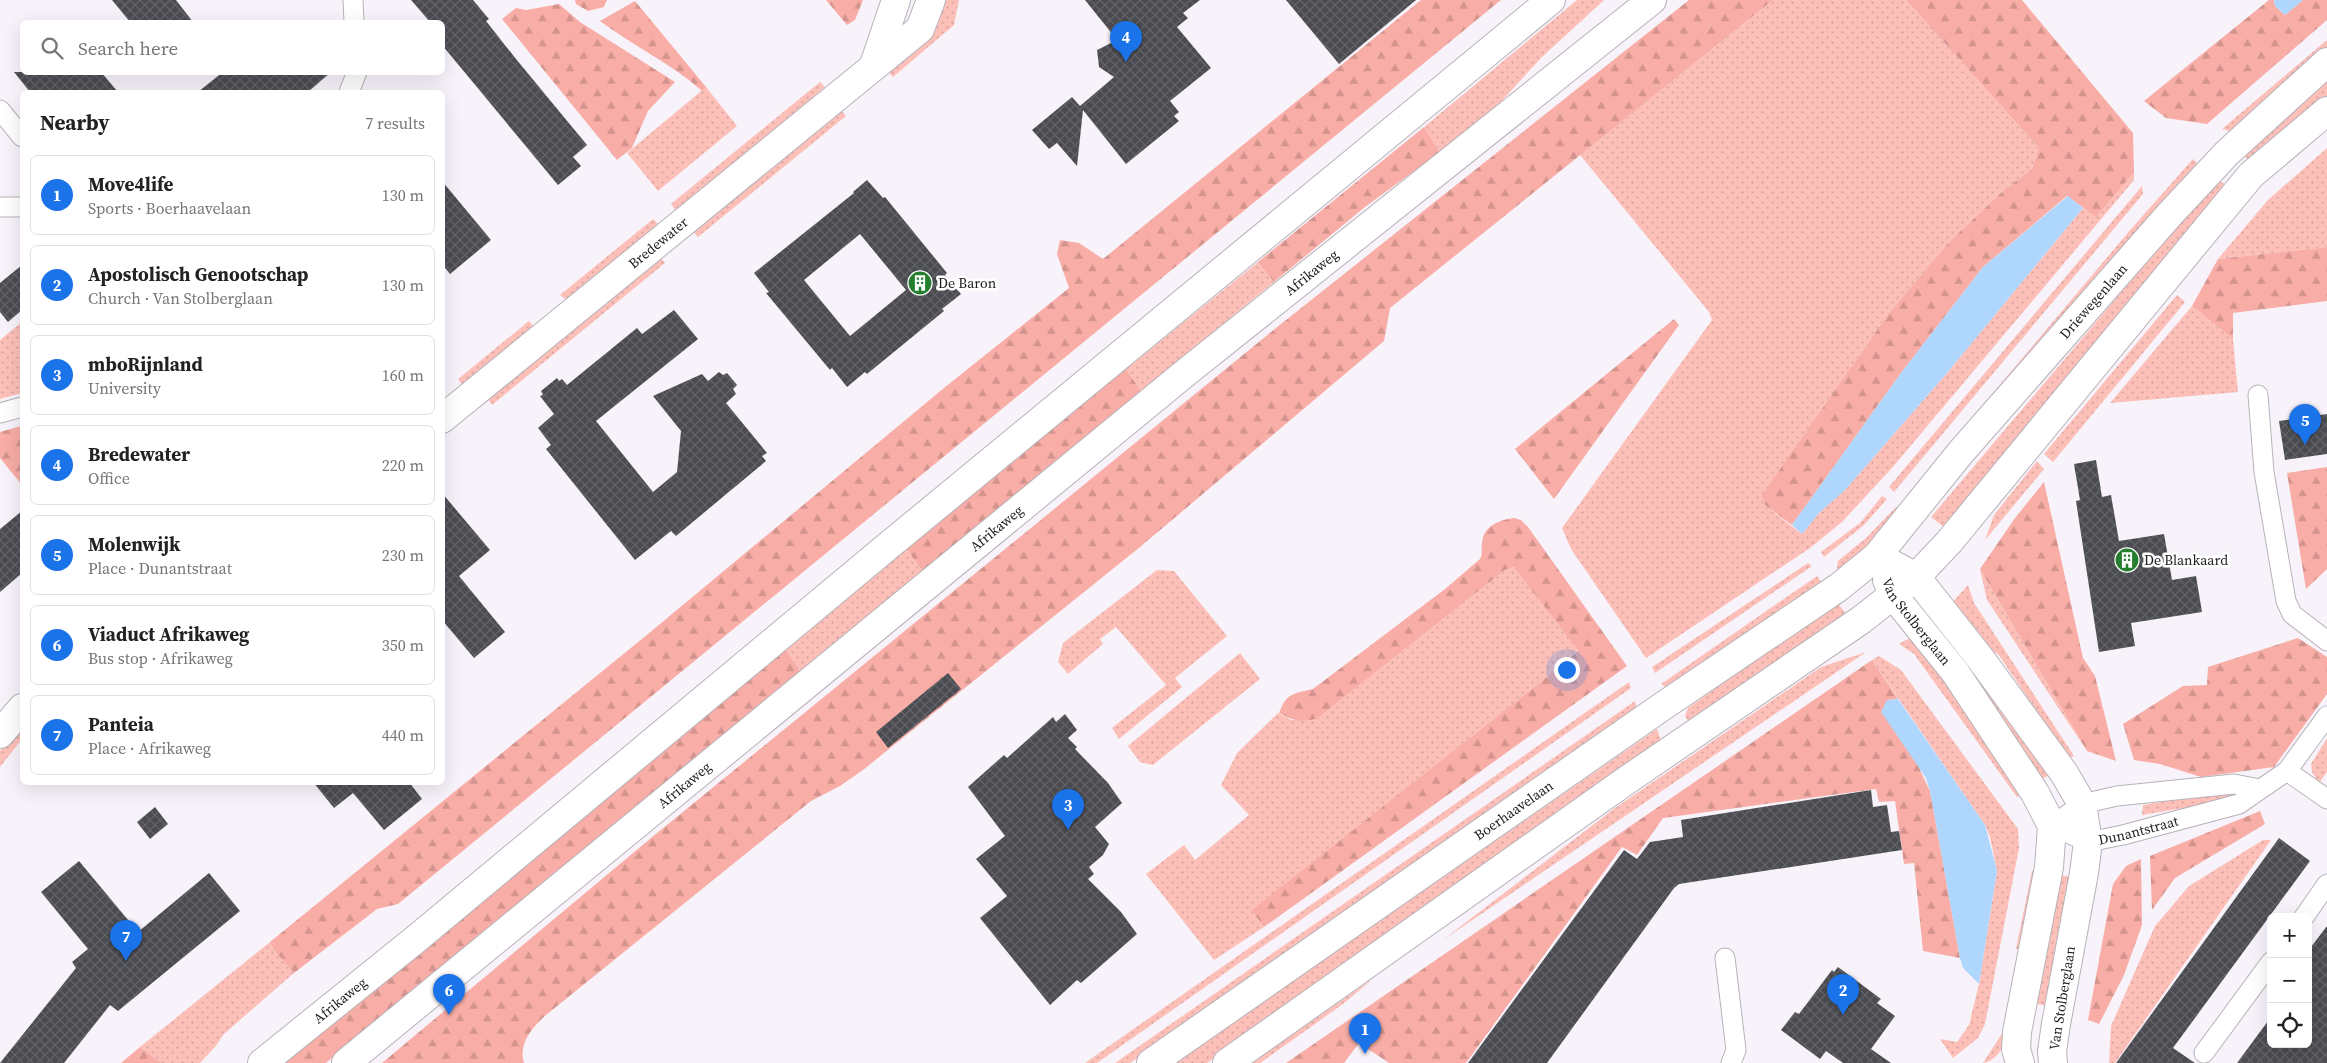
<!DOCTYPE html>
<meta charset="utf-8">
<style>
:root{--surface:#fff;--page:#f2f2f2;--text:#222;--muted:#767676;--line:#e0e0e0;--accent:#1a73e8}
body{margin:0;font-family:"Source Serif 4",serif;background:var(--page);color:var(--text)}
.controls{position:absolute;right:15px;bottom:15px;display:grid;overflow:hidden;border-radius:8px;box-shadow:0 5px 20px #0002}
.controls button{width:45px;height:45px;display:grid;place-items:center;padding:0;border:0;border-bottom:1px solid var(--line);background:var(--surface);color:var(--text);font:25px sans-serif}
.you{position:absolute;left:1566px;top:669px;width:18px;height:18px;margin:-12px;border:4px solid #fff;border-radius:50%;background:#1a73e8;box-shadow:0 0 0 8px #1a73e833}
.badge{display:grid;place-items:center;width:32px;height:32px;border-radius:50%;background:var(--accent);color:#fff;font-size:16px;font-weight:700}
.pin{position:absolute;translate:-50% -41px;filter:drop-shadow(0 1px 2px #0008)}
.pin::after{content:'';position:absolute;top:26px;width:18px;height:15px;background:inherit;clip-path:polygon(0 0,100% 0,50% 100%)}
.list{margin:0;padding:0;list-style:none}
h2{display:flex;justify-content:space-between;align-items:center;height:65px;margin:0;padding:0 20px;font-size:21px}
h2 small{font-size:16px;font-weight:400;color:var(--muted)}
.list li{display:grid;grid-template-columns:32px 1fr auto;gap:15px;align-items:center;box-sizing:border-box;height:80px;margin:0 10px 10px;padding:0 10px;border:1px solid var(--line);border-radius:8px}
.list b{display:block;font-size:19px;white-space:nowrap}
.list p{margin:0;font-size:16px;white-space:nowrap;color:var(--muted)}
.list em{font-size:16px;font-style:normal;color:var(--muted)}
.icon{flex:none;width:28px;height:28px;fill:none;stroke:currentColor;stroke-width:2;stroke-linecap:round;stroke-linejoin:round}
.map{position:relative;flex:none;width:2327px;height:1063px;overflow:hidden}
.search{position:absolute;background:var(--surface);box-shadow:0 5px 20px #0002;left:20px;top:20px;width:425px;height:55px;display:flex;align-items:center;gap:12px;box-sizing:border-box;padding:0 18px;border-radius:8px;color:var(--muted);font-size:19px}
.panel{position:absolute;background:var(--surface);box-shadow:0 5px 20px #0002;left:20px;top:90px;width:425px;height:695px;border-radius:8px}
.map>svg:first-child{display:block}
</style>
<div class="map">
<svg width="2327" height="1063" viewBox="0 0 2327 1063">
<defs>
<pattern id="grass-dots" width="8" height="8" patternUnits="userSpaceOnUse" patternTransform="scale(1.25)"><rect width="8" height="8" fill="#fdc0b9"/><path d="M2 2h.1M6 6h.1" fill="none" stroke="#d8a49f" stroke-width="1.8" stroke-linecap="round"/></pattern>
<pattern id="forest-firs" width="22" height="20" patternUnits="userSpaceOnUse" patternTransform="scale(1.25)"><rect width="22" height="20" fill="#f8ada6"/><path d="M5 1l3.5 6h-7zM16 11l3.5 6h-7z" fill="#d4948e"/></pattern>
<pattern id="building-cross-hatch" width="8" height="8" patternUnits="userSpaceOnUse" patternTransform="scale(1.25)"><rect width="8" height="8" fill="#4b4c52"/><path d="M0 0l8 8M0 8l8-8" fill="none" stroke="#626267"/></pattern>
</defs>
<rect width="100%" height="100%" fill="#f8f3fa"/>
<!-- grass -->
<g fill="url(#grass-dots)">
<path d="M942,0H959L954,25L893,77L886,69Z"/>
<path d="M1577,0H1604L1541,58L1487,117L1440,152L1424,127Z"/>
<path d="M1773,0H1906L2039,148L2032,169L2004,190L1949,242L1889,313L1763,495L1765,505L1802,534L1819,513L1845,490L1947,373L2083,208L2096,216L2134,172V180L1892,468L1842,522L1810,548L1646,658L1571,549L1562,528L1712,320L1709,312L1580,155Z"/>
<path d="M2327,40V47L2230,131L2222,129Z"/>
<path d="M2327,75V100L2252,162L2240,153Z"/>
<path d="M820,82L825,87L676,211L671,204Z"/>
<path d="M706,87L737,126L658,191L627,153Z"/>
<path d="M838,107L846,116L698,237L691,229Z"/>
<path d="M2327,148V247L2218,259L2268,200Z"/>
<path d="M2193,159L2199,165L1912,500L1907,495L2131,229Z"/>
<path d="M2217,179L2229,187L1945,528L1931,517Z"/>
<path d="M2142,186L2143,194L1894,492L1889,487Z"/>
<path d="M653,219L661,227L568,301L560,295Z"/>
<path d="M659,256L665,263L492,405L487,398Z"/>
<path d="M1258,262L1274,282L1141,391L1126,369Z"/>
<path d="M2177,295L2185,302L2053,462L2044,454Z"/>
<path d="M2192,306L2233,339L2238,392L2110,403Z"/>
<path d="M529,321L535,328L464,387L458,379Z"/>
<path d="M22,322V393L0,399V340Z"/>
<path d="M2037,461L2044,469L1985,540L1994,515Z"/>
<path d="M1882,496L1887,499L1864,525L1824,557L1821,552L1860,523Z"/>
<path d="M1896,507L1903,512L1842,575L1837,568L1838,561L1866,538Z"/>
<path d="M906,548L922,571L800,671L785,648Z"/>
<path d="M1808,563L1812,566L1655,673L1652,667Z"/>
<path d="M1515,567L1578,649L1567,661L1253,910L1264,927L1214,960L1146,874L1184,845L1195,860L1249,815L1221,785L1237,753L1278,713L1291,720L1318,718L1505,570Z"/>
<path d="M1980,569L2087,751L1987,600Z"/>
<path d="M1157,570L1174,571L1227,636L1175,678L1182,687L1119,739L1112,728L1166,685L1116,627L1100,639L1103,644L1068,674L1058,662L1063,643Z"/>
<path d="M1817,576L1825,587L1668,689L1661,684Z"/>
<path d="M1968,585L1974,603L2074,756L2069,758L1998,654L1980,645L1951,604Z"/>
<path d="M1837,602L1847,615L1697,722L1688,721L1685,716L1688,708Z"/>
<path d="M1938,617L2053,773L2042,779L1930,621Z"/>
<path d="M1915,635L1948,681L1953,695L2022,794L2017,797L1914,654L1899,644Z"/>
<path d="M1866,652L1443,940L1615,808L1821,667Z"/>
<path d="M1240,653L1260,679L1153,765L1140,762L1128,746Z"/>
<path d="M1879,656L1901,670L2018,829L2019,848L1985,1024L1978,1038L1953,1058L1940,1039L1957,1042L1969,1025L1979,984L1997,871L1990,837L1985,825L1872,660Z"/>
<path d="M1629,682L1631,688L1097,1063H1085Z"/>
<path d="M1635,701L1637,710L1130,1063H1115Z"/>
<path d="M22,724V739L0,767V751Z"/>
<path d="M1657,729L1663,746L1207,1063H1175Z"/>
<path d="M2327,738V772L2319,783L2312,772L2311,764Z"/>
<path d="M2237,790L2238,799L2142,815L2143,805Z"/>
<path d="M2263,840H2271L2115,1063H2109L2111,1026L2155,926L2189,886Z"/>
<path d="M2032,871H2037L2023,950L2016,949Z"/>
<path d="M2061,875L2073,878L2050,1006L2037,1004Z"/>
<path d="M270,942L273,949L294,973L224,1034L215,1047L200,1063H162L140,1047Z"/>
<path d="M1374,978L1343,1004L1260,1063H1251Z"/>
<path d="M2005,1020C2006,1025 2008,1032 2007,1037C2006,1046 1993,1063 1983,1063L2003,1032Z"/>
</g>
<!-- forest -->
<g fill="url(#forest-firs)">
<path d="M575,0H607L604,7L588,11L576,4Z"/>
<path d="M826,0H863L855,20L847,25Z"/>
<path d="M1421,0H1501L398,904L377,909L294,973L273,949L270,942L648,634L944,388L1069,288L1057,254L1060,240L1079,243L1103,259Z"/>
<path d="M1689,0H1773L1390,308L1384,341L1140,547L863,770L840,786L811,801L546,1015C532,1028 518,1043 524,1063H382L651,838L1276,328Z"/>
<path d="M1906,0H2022L2133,133L2134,172L2096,217L2067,196L1983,267L1901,373L1792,525L1765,505L1762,495L1889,313L1949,242L2004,190L2032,169L2039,148Z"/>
<path d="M2269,0H2274L2275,6L2285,15L2303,0H2327V20L2207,124L2166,118L2144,101Z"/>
<path d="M635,1L706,87L702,91C671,63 633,46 600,21Z"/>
<path d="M559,4L580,22L675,82L648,111L632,148L617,160L502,19L516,8L526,10Z"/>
<path d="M1424,127L1440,152L1365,207L1274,282L1258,262Z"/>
<path d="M2327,247V301L2233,313V339L2192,306L2218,259Z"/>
<path d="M1674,319L1679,325L1554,499L1515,449Z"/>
<path d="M1126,369L1141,391L922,571L906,548Z"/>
<path d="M21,426L22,428V485L0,458V432Z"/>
<path d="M2327,467V569L2306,589L2287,473Z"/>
<path d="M2044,482L2083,658L2095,676L2116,761L2087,751L1980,569L2015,518Z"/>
<path d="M1514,518L1521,520L1528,527L1627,666L1264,927L1252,910L1567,661L1578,650L1514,567L1505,570L1318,718C1302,723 1293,721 1279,713C1287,693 1292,694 1313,689L1445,589L1480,559C1483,553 1481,550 1482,543C1483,526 1499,520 1514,518Z"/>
<path d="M2298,638L2327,657V694L2274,767L2201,777L2160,764L2134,760L2123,724L2183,686L2207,685L2208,667Z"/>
<path d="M785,648L800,671L326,1063H281Z"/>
<path d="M1872,660L1898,699L1887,700L1930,791L1960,958L1923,951L1914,863L1904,864L1895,801L1879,802L1876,789L1663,818L1637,855L1622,847L1466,1063H1389L1359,1043L1344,1063H1286Z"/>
<path d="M2260,811L2265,824L2175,878L2152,910L2150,856Z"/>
<path d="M2141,859L2142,925L2124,975L2099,1024L2088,1020L2113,884L2126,866Z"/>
<path d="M140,1047L162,1063H121Z"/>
</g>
<!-- water -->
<g fill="#afd6fc">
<path d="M2274,0H2303L2285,15L2275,6Z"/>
<path d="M2068,196L2083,208L1947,373L1845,490L1819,513L1802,534L1792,525L1901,373L1983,267Z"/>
<path d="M1898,699L1985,825L1997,871L1979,984L1963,968L1960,958L1930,791L1926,778L1881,712L1887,700Z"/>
</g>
<!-- building -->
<g fill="url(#building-cross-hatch)" fill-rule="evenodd">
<path d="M112,0H176L193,22H130Z"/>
<path d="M411,0H473L489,19L486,21L516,59L587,145L573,157L581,166L558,185L442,45V22H430Z"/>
<path d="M1085,0H1200L1183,13L1188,18L1177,27L1211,68L1170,101L1179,112L1174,116L1179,121L1126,164L1083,110L1077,166L1057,143L1049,149L1032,130L1072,97L1080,106L1114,77L1099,67L1097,50L1117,40Z"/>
<path d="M1286,0H1416L1339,64Z"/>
<path d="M14,72H101L118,92H30Z"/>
<path d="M223,72H331L308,92H198Z"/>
<path d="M867,180L883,198L885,197L947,273L945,275L961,294L942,309L944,311L867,374L865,372L847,387L832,368L830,370L766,293L769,292L754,273L854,193L853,192ZM860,234L906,290L850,336L804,280Z"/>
<path d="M442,181L491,240L450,274L442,264Z"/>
<path d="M22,265V310L8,322L0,312V283Z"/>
<path d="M674,310L698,339L596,421L653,492L677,472L681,431L653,396L702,374L708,381L719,372L723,375L727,373L737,385L733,389L736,394L726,403L767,453L762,456L766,461L676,536L671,531L635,560L546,449L551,445L538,428L554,414L540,396L543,395L541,391L557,378L559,381L562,379L567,385L637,328L642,334Z"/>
<path d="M2327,414V454L2285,460L2279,421Z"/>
<path d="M2096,460L2102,497L2111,495L2119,541L2164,534L2172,580L2196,576L2202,612L2131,623L2135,646L2099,652L2076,501L2080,500L2074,464Z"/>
<path d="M442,493L490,550L459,576L505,632L474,658L442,620Z"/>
<path d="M22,511V573L0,592V529Z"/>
<path d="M948,673L961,689L888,748L876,732Z"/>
<path d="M1065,714L1077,730L1068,738L1077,747L1075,749L1108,783L1122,803L1095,827L1109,844L1103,855L1089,867L1094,874L1088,879L1121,912L1137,934L1081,983L1077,980L1050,1005L980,918L1007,896L976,859L1005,836L968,787L1004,755L1007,758L1053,717L1056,722Z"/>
<path d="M313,782H409L422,799L384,830L353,793L334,808Z"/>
<path d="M1871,790L1873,807L1887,805L1891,832L1899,831L1902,850L1679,884L1674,888L1547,1063H1468L1624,850L1637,859L1650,842L1683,837L1681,820Z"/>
<path d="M155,807L168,824L150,839L137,822Z"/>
<path d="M2279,838L2310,861L2173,1048L2195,1063H2116Z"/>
<path d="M79,861L138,932L209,873L240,911L118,1011L110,1005L64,1063H0L76,968L72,962L88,949L41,892Z"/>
<path d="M2327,926V1063H2237L2271,1017V1044H2308V951Z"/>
<path d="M1838,967L1881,999L1877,1003L1895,1016L1871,1049L1891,1063H1843L1826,1051L1820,1059L1781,1030L1795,1012L1799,1014L1832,970L1834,972Z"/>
</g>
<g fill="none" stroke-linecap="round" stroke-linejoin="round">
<defs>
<g id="street">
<path d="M353,0L354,22"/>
<path d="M349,92L357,72"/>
<path d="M0,110L22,137"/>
<path d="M0,207H22"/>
<path d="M2258,395L2264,472L2286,601L2292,614L2327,641"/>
<path d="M0,413L22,407"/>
<path d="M2287,771L2327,799"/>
<path id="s1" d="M2052,826L2088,842L2123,835L2239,804L2287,771L2327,716"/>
<path d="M2052,826L2082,804L2117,796L2234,784L2260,789"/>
<path d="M2304,917L2327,884"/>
<path d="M1725,958L1736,1050L1731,1063"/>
<path d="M2204,1053L2271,962"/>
</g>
<g id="secondary">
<path d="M874,65L896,0"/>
<path id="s2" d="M442,419L920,29L931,0"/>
<path d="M1877,556L1916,577L1931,596L1980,658L2064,773L2082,804L2088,842L2084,873L2056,1024L2052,1051L2053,1063"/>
<path id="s3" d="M1887,580L1893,595L1955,672L2035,793L2052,826L2049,867L2017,1032L2016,1049L2020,1063"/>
<path d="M0,734L22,708"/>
<path id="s4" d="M1151,1063L1663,706L1839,587L1877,556L1961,452L2170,214L2227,153L2327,62"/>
<path d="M1227,1063L1627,780L1861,620L1916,577L1949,542L2251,175L2327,111"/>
</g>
<g id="primary">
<path id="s5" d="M262,1063L416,939L888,546L1551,0"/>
<path id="s6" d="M346,1063L1184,374L1652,0"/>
</g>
</defs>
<!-- street casing -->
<use href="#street" stroke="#b7b2b9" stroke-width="21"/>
<!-- secondary casing -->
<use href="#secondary" stroke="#b7b2b9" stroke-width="30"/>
<!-- primary casing -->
<use href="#primary" stroke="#b7b2b9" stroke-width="30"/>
<!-- street -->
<use href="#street" stroke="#fff" stroke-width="19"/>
<!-- secondary -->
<use href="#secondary" stroke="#fff" stroke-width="28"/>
<!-- primary -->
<use href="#primary" stroke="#fff" stroke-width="28"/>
</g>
<!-- icons -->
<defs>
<symbol id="building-disc" viewBox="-11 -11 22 22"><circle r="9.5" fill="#267f2f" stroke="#fff"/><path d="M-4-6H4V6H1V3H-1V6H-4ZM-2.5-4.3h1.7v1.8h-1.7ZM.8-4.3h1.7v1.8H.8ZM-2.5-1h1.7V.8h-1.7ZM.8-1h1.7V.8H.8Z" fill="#fff"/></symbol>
</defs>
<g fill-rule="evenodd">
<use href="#building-disc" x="906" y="269" width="28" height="28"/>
<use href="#building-disc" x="2113" y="546" width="28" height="28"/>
</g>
<g text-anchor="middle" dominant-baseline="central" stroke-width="5" stroke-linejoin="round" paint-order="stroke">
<!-- street labels -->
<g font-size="14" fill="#1e1c1e" stroke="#fff">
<text stroke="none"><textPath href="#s2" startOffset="279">Bredewater</textPath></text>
<text stroke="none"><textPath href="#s6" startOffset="1248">Afrikaweg</textPath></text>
<text stroke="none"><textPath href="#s4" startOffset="1220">Driewegenlaan</textPath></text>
<text stroke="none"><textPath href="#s6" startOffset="842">Afrikaweg</textPath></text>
<text stroke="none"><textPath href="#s3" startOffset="51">Van Stolberglaan</textPath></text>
<text stroke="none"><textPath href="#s6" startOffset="438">Afrikaweg</textPath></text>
<text stroke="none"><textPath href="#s4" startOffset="442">Boerhaavelaan</textPath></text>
<text stroke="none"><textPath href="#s1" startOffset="91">Dunantstraat</textPath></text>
<text transform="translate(2062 998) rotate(-81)">Van Stolberglaan</text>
<text stroke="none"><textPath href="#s5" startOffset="100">Afrikaweg</textPath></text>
</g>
<!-- poi labels -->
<g font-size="14" fill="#1e1c1e" stroke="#fff" text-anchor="start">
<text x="938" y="283">De Baron</text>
<text x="2144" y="560">De Blankaard</text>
</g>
</g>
</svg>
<div class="controls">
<button>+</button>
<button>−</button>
<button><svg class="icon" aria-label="locate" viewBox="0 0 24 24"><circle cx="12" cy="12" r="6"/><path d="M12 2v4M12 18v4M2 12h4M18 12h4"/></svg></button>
</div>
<div class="you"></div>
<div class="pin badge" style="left:1365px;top:1054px">1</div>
<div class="pin badge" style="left:1843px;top:1015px">2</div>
<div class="pin badge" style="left:1068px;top:830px">3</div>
<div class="pin badge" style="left:1126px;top:62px">4</div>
<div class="pin badge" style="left:2305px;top:445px">5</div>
<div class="pin badge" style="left:449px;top:1015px">6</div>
<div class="pin badge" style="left:126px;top:961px">7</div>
<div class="search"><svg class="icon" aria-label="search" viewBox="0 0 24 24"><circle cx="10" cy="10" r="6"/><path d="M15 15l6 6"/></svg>Search here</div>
<section class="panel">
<h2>Nearby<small>7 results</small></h2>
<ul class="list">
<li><span class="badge">1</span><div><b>Move4life</b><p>Sports · Boerhaavelaan</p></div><em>130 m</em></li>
<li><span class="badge">2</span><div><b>Apostolisch Genootschap</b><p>Church · Van Stolberglaan</p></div><em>130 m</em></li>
<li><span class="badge">3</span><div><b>mboRijnland</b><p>University</p></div><em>160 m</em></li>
<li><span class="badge">4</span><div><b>Bredewater</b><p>Office</p></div><em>220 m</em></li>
<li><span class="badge">5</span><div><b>Molenwijk</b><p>Place · Dunantstraat</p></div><em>230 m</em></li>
<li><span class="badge">6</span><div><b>Viaduct Afrikaweg</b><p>Bus stop · Afrikaweg</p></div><em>350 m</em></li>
<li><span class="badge">7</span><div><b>Panteia</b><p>Place · Afrikaweg</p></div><em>440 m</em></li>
</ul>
</section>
</div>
